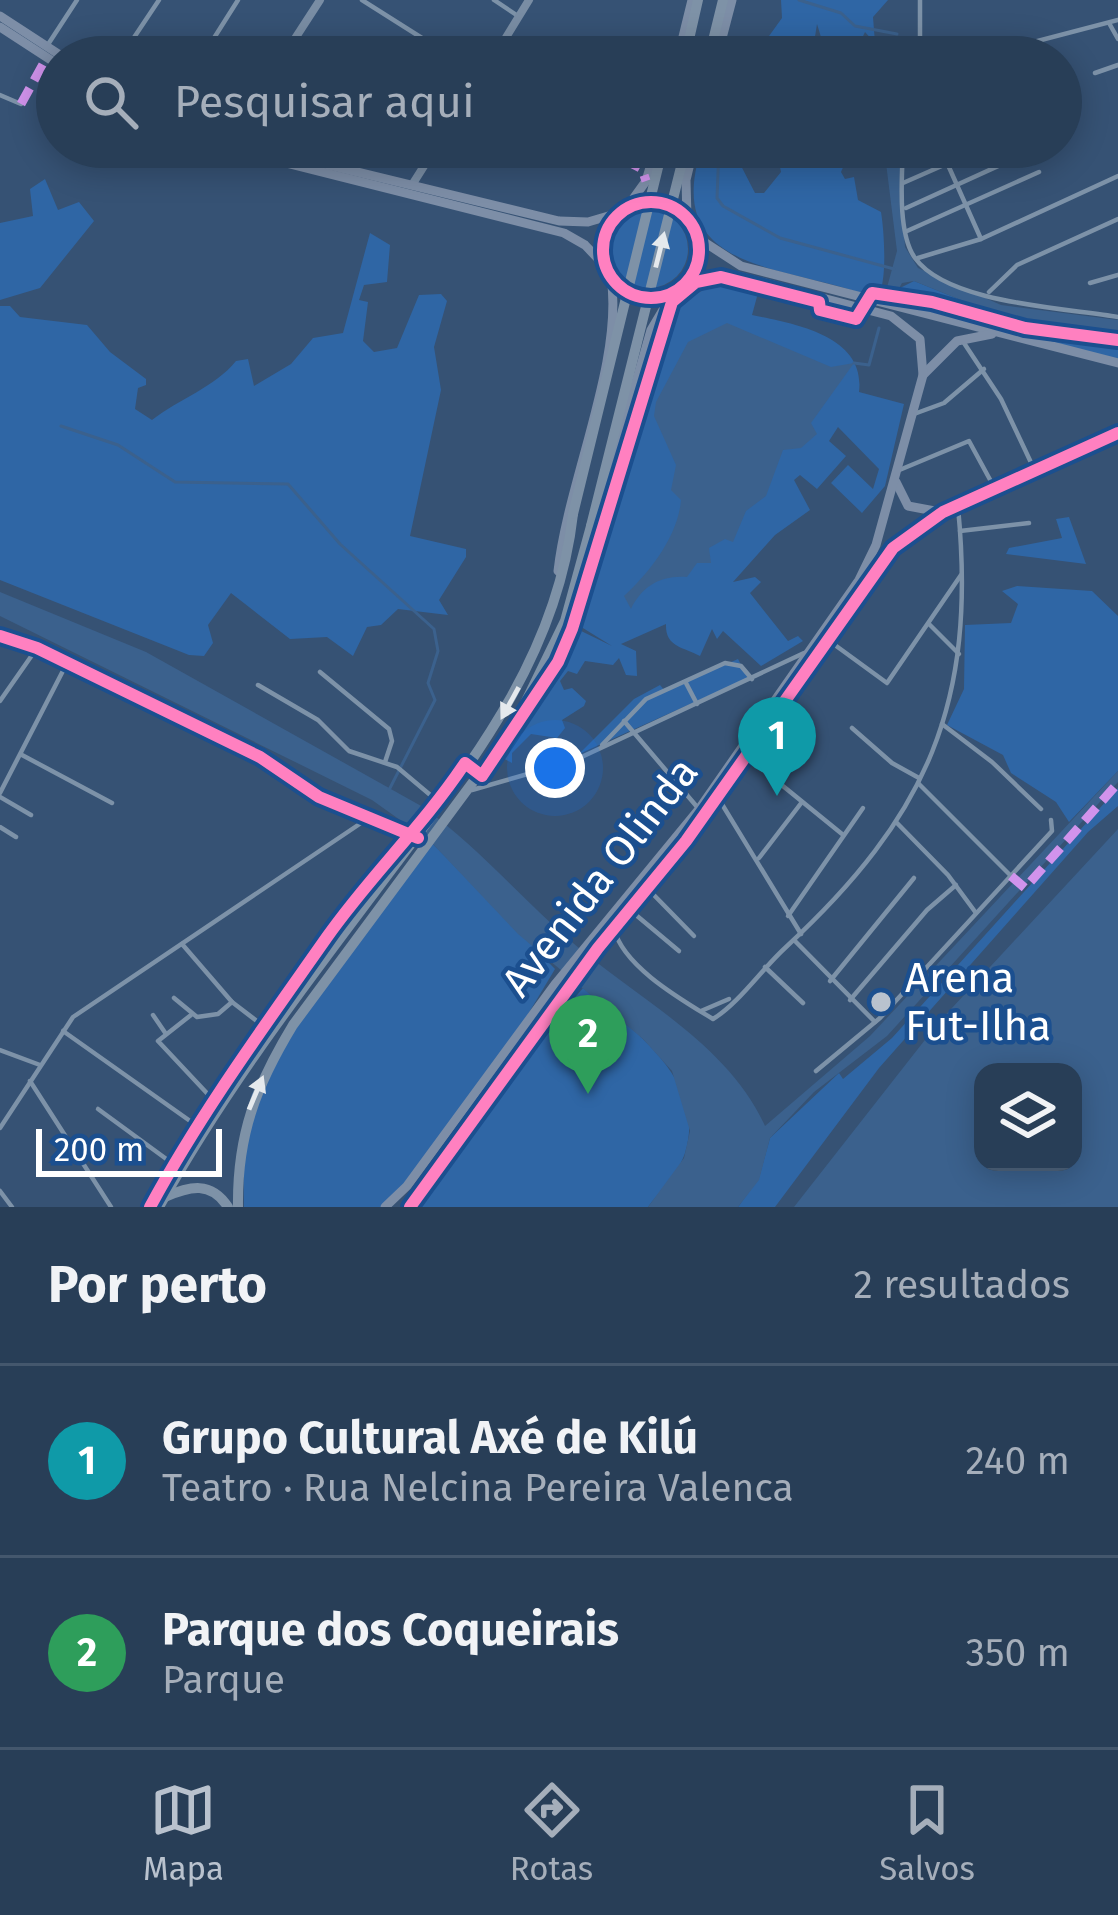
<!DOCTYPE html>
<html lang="pt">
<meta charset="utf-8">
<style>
:root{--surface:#283e57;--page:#30455d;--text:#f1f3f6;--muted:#a5aeba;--line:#44576d;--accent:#b9c2ce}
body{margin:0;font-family:"Fira Sans",sans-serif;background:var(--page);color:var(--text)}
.controls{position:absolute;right:36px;bottom:36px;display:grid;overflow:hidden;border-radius:24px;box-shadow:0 6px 30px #0003}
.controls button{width:108px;height:108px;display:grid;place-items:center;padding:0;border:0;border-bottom:3px solid var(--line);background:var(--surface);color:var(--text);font:60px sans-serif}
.scale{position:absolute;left:36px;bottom:30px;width:186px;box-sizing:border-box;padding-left:12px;border:6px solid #fff;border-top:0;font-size:33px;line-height:42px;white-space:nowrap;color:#fff;-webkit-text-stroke:9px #1b4f8f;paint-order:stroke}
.you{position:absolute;left:555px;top:768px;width:42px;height:42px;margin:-30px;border:9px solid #fff;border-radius:50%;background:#1a73e8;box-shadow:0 0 0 18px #1a73e833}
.badge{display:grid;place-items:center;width:78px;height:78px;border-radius:50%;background:var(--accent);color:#fff;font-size:39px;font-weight:700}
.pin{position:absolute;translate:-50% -99px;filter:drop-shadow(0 3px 6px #0008)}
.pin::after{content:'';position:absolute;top:63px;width:42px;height:36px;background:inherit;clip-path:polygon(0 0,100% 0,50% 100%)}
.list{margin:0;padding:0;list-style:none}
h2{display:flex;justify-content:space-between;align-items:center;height:156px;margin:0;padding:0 48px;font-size:51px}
h2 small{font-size:39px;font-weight:400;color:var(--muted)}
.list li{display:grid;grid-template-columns:78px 1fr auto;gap:36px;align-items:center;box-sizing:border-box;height:192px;padding:0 48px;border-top:3px solid var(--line)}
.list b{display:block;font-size:45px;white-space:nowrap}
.list p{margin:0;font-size:39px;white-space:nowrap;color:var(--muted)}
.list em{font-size:39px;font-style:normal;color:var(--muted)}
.icon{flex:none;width:66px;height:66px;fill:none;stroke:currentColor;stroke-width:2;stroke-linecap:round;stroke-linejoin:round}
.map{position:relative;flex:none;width:1118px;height:1207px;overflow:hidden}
.search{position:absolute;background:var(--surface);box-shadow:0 6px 30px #0003;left:36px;right:36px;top:36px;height:132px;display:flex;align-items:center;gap:30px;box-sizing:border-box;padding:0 42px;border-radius:66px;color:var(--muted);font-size:45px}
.sheet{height:540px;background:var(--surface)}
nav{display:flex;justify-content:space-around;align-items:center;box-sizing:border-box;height:168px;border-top:3px solid var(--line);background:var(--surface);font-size:33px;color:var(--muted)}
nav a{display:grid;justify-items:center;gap:6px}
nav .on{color:var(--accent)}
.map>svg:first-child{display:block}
</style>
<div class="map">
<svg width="1118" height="1207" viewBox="0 0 1118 1207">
<rect width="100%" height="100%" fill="#365274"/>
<!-- green -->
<g fill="#2f66a5">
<path d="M781,0H888L873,17L875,43L865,32L853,57H827L817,24L814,43L823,57H790L786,51L754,57L782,18Z"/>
<path d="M702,147L735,154L755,193H764L781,172L776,147H852L841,172L845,179L854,177L858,200L881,212C884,230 887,275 880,292L861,293C780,265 661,270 702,147Z"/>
<path d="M45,179L58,210L79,202L94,221L40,288L0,300V223L33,216L30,189Z"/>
<circle cx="649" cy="249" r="39"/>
<path d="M370,233L390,245L387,282L364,285L359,300L368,302L363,341L374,352L397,348L419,295L441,294L447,301L434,347L441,390L410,536L466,549V557L439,600L448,615L398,609L381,625L367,627L353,656L327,637L290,639L231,593L208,625L213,643L204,656L189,655L0,580V306H10L20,317L87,325L110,352L146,379V385L138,388L135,409L152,420C179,399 215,387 236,361L248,359L254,386L291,364L313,338L343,333Z"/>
<path d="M914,281L1008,319L1118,335V359L897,302L898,289Z"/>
<path d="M715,284L758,293L752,315C796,324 866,336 859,392L904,404L885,486L862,513L831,483L848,465L873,489L879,469L838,427L829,441L846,456L817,489L800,475L794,480L810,510L775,535L733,582L755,577L761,582L750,593L788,641L798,636L803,641L761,666L723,631L717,639L712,629L700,656C683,647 665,647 666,624L621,644L636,651L637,676L626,675L619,658L613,665L585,661L577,674L568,671L560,681L564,690L572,688L586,701L584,706L562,720L565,728L557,738L531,734L512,753V763L501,757L567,651L573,650L577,629L612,646L578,625L673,306Z"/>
<path d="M1069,517L1086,564L1006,554L1009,548L1062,538L1056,519Z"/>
<path d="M1017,586L1092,591L1118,616V771L1069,822L1056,802L1011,773L1003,755L947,725L964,689L965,625L1011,623L1018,604L1002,591Z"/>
<path d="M738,659L748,678L579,754L634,699L660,685L665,691Z"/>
<path d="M1118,788V806L1088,832L879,1068L775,1207H738L759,1178L770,1138L839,1073L843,1079L892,1038Z"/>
<path d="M431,842L555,969L521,1026L401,1191L382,1207H244L243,1130L252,1094L294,1028Z"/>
<path d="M583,988C631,1028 708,1080 685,1153C679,1172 660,1191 648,1207H415L502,1084Z"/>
</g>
<!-- water -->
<g fill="#3b618d" fill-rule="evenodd">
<path d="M884,147H899L905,247L918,268L1001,305L1118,320V335L1008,319L914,281L902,283L896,294L886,291L897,251Z"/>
<path d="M727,323L831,367L854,363L811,423L817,434L801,448L783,450L766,496L746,511L733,542L725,539L709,548L711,563H697L687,577C661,575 642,586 631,609L624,596C650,572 678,536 681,500L671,490L676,465L654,416L656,402L688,342Z"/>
<path d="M0,592L146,652L423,807C478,847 521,898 573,943C639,1000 727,1043 765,1126L870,1036L1118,771V782L887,1036L814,1092L770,1138L759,1180L738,1207H648L684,1158L690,1131L672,1071L643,1039L518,934L431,842L372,800L0,616Z"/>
<path d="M1118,829V1207H794L939,1022ZM983,1072H1073V1162H983Z"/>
</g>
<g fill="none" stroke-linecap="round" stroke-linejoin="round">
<!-- stream -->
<g stroke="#3b618d" stroke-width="3">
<path d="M799,0L841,13L855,26L897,34"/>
<path d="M719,148L717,198L723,206L780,238L894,269"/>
<path d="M854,363L869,365L879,328"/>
<path d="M61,426L118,445L175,482L288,484L340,544L434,629L438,651L428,683L435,700L389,790"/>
</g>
<!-- street -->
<g stroke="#7d92a8" stroke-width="4.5">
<path d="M362,0L452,57"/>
<path d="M494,0L518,16"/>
<path d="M1109,23L1118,39"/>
<path d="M297,40L323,57"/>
<path d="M47,46L77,0"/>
<path d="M121,57L159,0"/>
<path d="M202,57L238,0"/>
<path d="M920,57V0"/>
<path d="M976,57L1118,20"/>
<path d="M1095,73L1118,65"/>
<path d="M0,95L21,104"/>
<path d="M903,147C902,176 897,233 915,258C948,304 1067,308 1118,317"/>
<path d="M940,147L981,239"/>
<path d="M903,160L931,147"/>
<path d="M903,183L985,147"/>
<path d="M906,208L1040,147"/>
<path d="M907,231L1039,172"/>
<path d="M918,258L981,239L1118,176"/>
<path d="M1090,283L1118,275"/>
<path d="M989,292L1017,265L1118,219"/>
<path d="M962,340L1001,399L1035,471"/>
<path d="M914,414L944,403L984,369"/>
<path d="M897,471L969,441L994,487"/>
<path d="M960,531L1029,523"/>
<path d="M929,624L959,654"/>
<path d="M0,636L100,679"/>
<path d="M828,640L887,683L961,575"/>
<path d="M320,672L389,729L392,741L385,762"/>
<path d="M686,683L697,704"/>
<path d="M258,685L318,720L349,751L397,767L441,804"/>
<path d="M0,701L37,648"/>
<path d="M624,721L698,808"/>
<path d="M942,724L992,762L1041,809"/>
<path d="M852,728L892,763L919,778"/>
<path d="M602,745L646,699L725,663L741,666L752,679"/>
<path d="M233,747L260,757L319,797L413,835"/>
<path d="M22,755L112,803"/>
<path d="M746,756L842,834"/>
<path d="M919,784L1011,876"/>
<path d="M472,790L573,761L804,653"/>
<path d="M0,793L67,663"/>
<path d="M717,796L801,934"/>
<path d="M0,797L31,815"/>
<path d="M897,823L948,875L976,913"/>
<path d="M0,827L16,837"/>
<path d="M759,858L802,802"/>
<path d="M648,889L694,936"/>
<path d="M630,910L679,951"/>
<path d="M788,916L863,808"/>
<path d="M614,928C622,966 682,1000 713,1019C739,1003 761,970 785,948C928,816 977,703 958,507"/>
<path d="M795,941L875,1022"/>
<path d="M182,944L232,1002L271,1032"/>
<path d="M765,967L803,1003"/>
<path d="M830,981L914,878"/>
<path d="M174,998L197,1017L218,1014L232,1002"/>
<path d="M850,1000L927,910L956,885"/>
<path d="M701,1011L729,999"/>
<path d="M153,1015L166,1034"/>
<path d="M191,1015L158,1041L218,1105"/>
<path d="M63,1031L200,1128"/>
<path d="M0,1050L40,1065"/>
<path d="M816,1071L880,1018L1052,831L1051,820"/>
<path d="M30,1081L111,1207"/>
<path d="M98,1109L180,1169"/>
<path d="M0,1128L73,1017L367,819"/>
<path d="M0,1191L12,1207"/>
</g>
<!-- secondary -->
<g stroke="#798da4" stroke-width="8">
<path d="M283,57L320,0"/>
<path d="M494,57L529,0"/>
<path d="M412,185L436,147"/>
</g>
<!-- primary -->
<g stroke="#7d8ea7" stroke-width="9">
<path d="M0,16L63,57"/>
<path d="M0,27L57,64"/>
<path d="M678,57L692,0"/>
<path d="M717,57L732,0"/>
<path d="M223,147L564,233L585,245L606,267"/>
<path d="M255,147L559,221L588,222L622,212"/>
<circle cx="651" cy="250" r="48"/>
<path d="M628,206L646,181L656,147"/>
<path d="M687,218L686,180L694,147"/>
<path d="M698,238L741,266L1118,363"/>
<path d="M923,375L957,341L992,334"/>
<path d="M896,482L908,506L940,512"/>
<path d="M558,571C568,481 624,361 611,277"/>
<path d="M574,601L651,330L673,293"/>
<path d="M385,1207L407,1186L556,983L699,809L859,580L876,545L923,375L920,339L891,316L738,276L690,278"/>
<path d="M410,1207L598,948L686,841L893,548L943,512L1118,433"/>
</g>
<!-- highway -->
<g stroke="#7e92a7" stroke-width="10">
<path d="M685,57L698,0"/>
<path d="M709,57L723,0"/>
<path d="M165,1197C190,1186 211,1181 228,1207"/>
<path d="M159,1207C220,1097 295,998 371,897C459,778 556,667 573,514"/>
<path d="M238,1207C237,1135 256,1086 293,1025L513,728L565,621L591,526"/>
</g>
<!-- highway-bridge -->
<g stroke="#7e92a7" stroke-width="10">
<path d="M573,514L663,147"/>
<path d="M591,526L686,147"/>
</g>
<!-- quiet -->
<g stroke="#d193ec" stroke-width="9" stroke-dasharray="18 9" stroke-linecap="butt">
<path d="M21,104L47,57"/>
<path d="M600,147L642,169L646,181"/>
<path d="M1011,876L1025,888L1118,783"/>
</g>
<defs>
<g id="cycleway">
<circle cx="651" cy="250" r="48"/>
<path d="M0,636L37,648L260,757L319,797L418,838"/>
<path d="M150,1207C202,1111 266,1024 327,937C369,877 423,826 465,763L482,776L558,662L572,629L672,302L696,282L721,277L819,302L820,310L856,319L872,293L932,302L1025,328L1118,340"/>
<path d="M410,1207L598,948L686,841L893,548L943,512L1118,433"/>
</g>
</defs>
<!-- cycleway casing -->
<use href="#cycleway" stroke="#1b4f8f" stroke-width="20"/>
<!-- cycleway -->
<use href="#cycleway" stroke="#ff80c0" stroke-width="12"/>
</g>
<!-- one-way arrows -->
<defs><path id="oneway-solid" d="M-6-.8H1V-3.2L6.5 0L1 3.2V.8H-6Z" transform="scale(3)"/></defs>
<g fill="#e5e9ed">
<use href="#oneway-solid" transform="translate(660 250) rotate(-76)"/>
<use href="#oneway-solid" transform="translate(510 703) rotate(119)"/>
<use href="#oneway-solid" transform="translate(256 1093) rotate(-67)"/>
</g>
<!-- markers -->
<circle fill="#b9c2ce" stroke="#1b4f8f" stroke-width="4.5" cx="881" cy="1002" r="12"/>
<g text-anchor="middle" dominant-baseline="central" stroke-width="9" stroke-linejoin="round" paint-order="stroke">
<!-- street labels -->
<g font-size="42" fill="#fff" stroke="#1b4f8f">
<text transform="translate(600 877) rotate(-52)">Avenida Olinda</text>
</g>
<!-- poi labels -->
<g font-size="42" fill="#fff" stroke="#1b4f8f" text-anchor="start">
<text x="905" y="978">Arena<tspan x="905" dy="48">Fut-Ilha</tspan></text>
</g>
</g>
</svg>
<div class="controls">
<button><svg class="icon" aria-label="layers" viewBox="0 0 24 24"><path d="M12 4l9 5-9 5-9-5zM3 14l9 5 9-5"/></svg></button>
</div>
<div class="scale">200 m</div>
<div class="you"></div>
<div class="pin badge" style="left:777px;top:796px;background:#0f9aa8">1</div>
<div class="pin badge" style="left:588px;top:1094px;background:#2e9e5b">2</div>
<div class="search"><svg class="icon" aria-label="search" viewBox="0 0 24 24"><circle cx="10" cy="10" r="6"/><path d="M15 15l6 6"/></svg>Pesquisar aqui</div>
</div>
<section class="sheet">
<h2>Por perto<small>2 resultados</small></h2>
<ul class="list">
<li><span class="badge" style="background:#0f9aa8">1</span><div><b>Grupo Cultural Axé de Kilú</b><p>Teatro · Rua Nelcina Pereira Valenca</p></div><em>240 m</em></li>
<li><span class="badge" style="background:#2e9e5b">2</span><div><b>Parque dos Coqueirais</b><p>Parque</p></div><em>350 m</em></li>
</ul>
</section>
<nav>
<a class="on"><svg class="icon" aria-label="map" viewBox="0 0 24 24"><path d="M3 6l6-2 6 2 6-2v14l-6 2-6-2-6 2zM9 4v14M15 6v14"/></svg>Mapa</a>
<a><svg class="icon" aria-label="directions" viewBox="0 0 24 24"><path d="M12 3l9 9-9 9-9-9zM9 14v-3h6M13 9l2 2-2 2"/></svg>Rotas</a>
<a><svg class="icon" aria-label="saved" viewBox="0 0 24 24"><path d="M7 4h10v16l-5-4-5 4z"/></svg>Salvos</a>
</nav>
